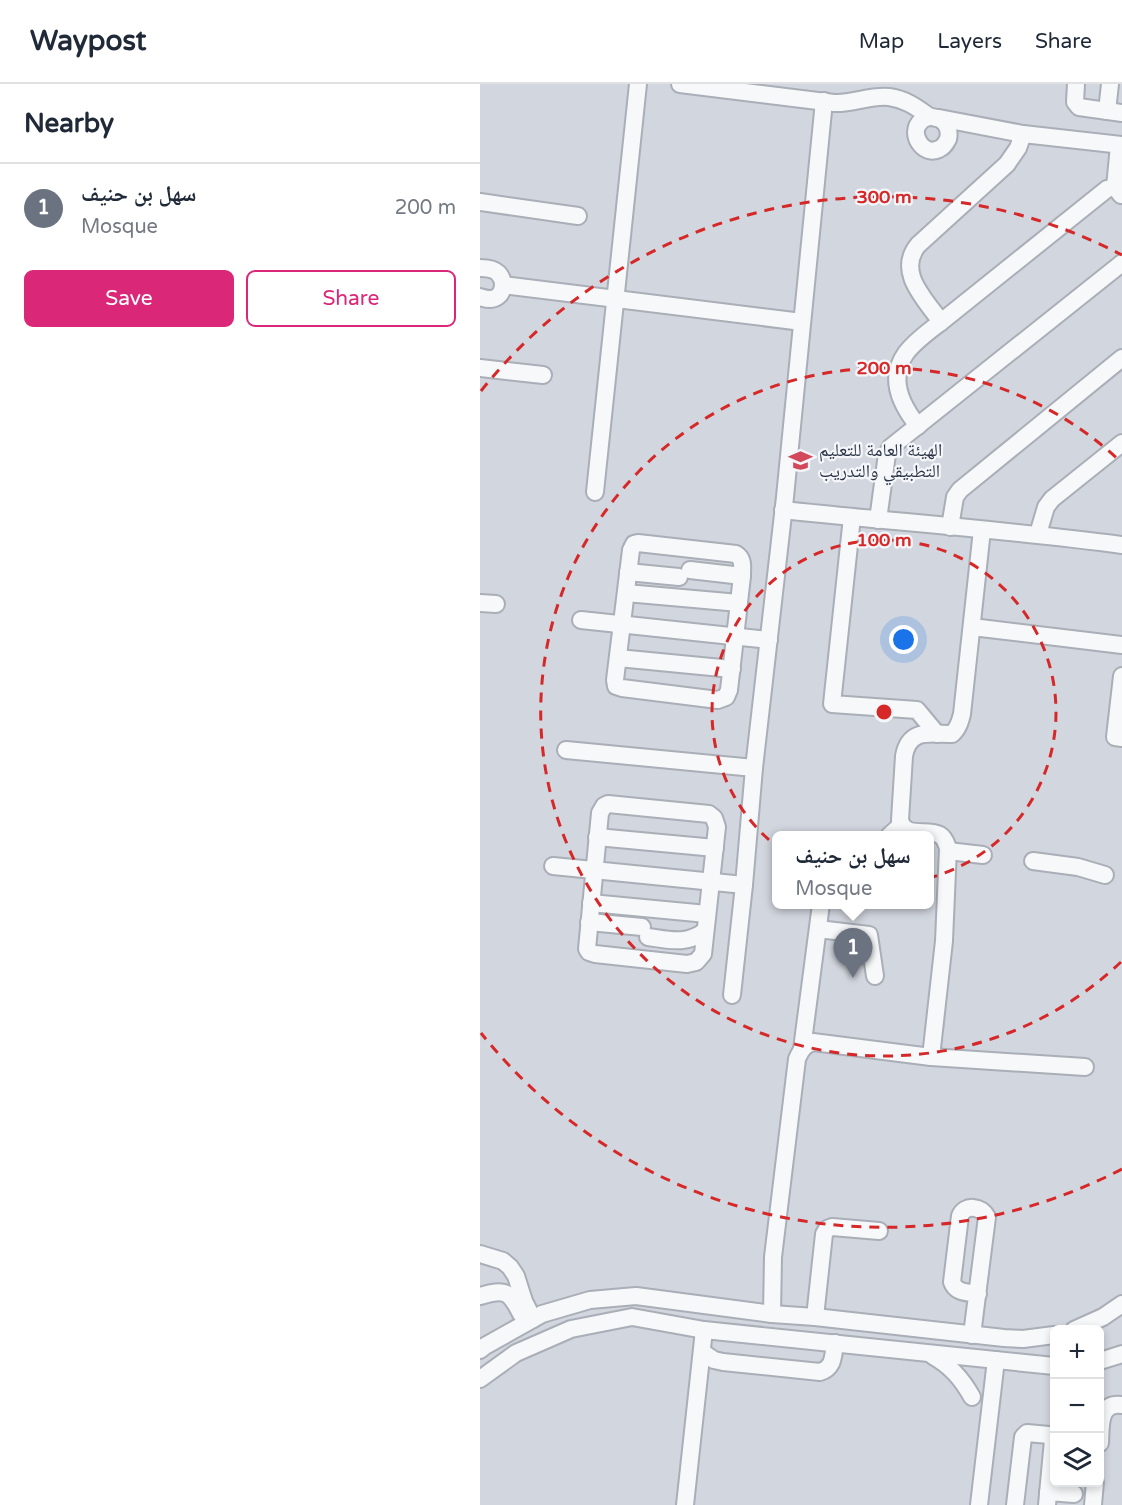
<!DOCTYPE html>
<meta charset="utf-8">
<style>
:root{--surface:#fff;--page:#f6f6f7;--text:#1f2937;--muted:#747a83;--line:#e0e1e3;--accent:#db2777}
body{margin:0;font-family:"Varela Round","Noto Naskh Arabic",sans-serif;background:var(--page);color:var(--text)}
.controls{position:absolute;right:18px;bottom:18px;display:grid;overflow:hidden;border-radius:9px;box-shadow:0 3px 9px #0003}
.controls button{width:54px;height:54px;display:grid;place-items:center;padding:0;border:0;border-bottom:2px solid var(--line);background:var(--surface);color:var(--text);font:30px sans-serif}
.you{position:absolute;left:424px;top:556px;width:21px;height:21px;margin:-15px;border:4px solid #fff;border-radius:50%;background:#1a73e8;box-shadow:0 0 0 9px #1a73e833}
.badge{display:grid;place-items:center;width:39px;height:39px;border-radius:50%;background:var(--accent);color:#fff;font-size:20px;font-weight:700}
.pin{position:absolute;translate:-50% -50px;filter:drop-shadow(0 2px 3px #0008)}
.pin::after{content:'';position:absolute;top:32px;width:21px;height:18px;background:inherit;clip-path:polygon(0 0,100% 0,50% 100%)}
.popup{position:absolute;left:292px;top:747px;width:162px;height:78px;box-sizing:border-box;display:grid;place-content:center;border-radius:9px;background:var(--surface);filter:drop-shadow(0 2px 4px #0005);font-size:20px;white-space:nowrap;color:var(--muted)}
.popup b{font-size:22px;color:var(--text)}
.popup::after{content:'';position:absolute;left:50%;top:100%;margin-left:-12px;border:12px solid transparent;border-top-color:var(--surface)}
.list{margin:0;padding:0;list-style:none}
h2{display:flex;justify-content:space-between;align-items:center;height:78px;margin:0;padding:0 24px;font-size:26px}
h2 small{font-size:20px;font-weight:400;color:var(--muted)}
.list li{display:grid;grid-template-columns:39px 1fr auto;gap:18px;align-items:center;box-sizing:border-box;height:90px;padding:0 24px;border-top:2px solid var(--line)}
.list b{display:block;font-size:22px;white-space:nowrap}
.list p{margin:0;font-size:20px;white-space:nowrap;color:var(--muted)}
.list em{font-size:20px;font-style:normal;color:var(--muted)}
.actions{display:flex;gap:12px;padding:18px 24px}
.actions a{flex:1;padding:14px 0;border:2px solid var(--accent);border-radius:9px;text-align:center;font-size:21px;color:var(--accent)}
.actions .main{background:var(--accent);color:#fff}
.icon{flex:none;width:33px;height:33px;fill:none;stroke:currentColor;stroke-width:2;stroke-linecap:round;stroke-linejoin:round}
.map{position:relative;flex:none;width:642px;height:1421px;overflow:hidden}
header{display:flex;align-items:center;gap:36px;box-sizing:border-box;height:84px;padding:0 30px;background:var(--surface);border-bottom:2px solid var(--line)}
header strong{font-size:28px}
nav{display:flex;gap:33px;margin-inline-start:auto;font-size:21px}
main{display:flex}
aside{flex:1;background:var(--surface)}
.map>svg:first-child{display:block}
</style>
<header>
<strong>Waypost</strong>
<nav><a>Map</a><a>Layers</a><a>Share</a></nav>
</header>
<main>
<aside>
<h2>Nearby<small></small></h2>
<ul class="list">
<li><span class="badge" style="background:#6b7280">1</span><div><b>سهل بن حنيف</b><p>Mosque</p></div><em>200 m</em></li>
</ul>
<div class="actions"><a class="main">Save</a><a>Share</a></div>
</aside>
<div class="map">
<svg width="642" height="1421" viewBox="0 0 642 1421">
<rect width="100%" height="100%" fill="#e4e7ec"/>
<!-- built -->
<path fill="#d2d6de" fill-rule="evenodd" d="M0,0H642V1421H0ZM296,752H449V820H296ZM574,1246H620V1398H574Z"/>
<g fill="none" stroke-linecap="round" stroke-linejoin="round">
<defs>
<g id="minor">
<path d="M200,0L354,19C373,20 390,11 409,13C424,15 435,22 447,31C451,34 456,33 460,35C467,39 470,47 468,55C466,59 464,63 459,65C443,73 428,49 441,37C443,35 446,34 449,33"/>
<path d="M596,0L595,18L599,23L642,29"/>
<path d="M627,27L630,0"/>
<path d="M459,34L543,50L642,61"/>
<path d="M639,61L635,103L641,111"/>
<path d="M0,118L98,132"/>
<path d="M0,184C6,184 14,185 18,189C27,198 23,215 10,215C6,215 3,214 0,213"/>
<path d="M23,201L322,238"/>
<path d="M461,238C445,215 416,188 438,161L527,80L538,64L543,50"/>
<path d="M0,284L63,291"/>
<path d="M438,342C421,321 408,294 426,269C435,257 449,247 461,238L627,105L635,103"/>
<path d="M115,408L158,0"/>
<path d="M303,426C416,438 530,446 642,461"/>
<path d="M372,433L352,620L437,626L457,650"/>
<path d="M398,436L407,370L411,363L642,179"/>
<path d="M470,443L475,413L480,406L642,274"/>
<path d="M558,450L566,423L572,415L642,359"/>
<path d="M158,459L256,470C264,475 262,483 262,492L249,606L246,613L238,616L142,604L136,602L135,596L151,466L154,460Z"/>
<path d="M210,486L262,492"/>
<path d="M148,488L199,493"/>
<path d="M146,509L259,519"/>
<path d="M0,519L16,520"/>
<path d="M101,536L289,556"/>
<path d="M492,543L642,561"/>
<path d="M138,574L252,585"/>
<path d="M642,592L635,653L642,654"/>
<path d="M86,666L274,684"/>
<path d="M128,720L229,730L234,734L237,743L223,870L216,878L207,880L115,870L109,868L107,865L120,729L124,722Z"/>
<path d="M409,752L421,741"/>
<path d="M117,753L235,764"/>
<path d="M468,767L503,771"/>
<path d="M553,777L598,783L625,791"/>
<path d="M73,782L264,801"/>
<path d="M111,819L227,830"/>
<path d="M109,838L162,843"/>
<path d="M338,845L389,851L395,892"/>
<path d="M168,853C190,856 206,861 225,847"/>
<path d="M252,911L264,801L274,684L305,413L344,17"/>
<path d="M322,965L341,820"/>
<path d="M451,973L464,857L468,764C466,759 465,754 460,751C447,744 425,755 420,736L424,672C429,644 450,650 472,650C478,645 480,638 482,630L502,446"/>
<path d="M0,1170L23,1177L30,1183L36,1192L44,1217L53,1235"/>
<path d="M0,1212C25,1205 29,1206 41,1230"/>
<path d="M292,1230L293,1173L317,975C321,966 324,961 333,958L451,973L605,983"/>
<path d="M335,1233L344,1150L347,1145L352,1143L399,1147"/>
<path d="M594,1246L623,1233L642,1220"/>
<path d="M492,1251L507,1133C501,1122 485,1120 480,1132L472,1198C476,1209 487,1208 498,1210"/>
<path d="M0,1266L5,1262L62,1230L110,1216L156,1212L292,1230L335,1233L524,1254L543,1255L574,1251"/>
<path d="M222,1268L234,1276L243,1278L340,1288C354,1284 353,1272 355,1259"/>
<path d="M453,1272C471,1282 482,1295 492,1313"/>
<path d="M620,1277L642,1270"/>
<path d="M0,1295L36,1269L91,1245L152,1233L224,1246L574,1282"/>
<path d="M620,1359C621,1343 618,1318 642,1321"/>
<path d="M568,1408L594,1410"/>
<path d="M205,1421L224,1246"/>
<path d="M499,1421L516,1276"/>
<path d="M535,1421L543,1353L547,1349L569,1351L573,1356L567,1421"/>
<path d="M613,1421L615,1398"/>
</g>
</defs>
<!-- minor casing -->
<use href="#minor" stroke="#a9aeb7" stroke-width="20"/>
<!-- minor -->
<use href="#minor" stroke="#f7f8fa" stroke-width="16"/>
</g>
<!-- distance rings -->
<g fill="none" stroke="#d62828" stroke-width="3" stroke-dasharray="10 8">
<circle cx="404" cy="628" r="172"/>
<path d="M641 878A344 344 0 1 1 641 378"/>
<path d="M642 1085A515 515 0 0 1 1 949M1 307A515 515 0 0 1 642 171"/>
</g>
<!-- icons -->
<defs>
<symbol id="university-bare" viewBox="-9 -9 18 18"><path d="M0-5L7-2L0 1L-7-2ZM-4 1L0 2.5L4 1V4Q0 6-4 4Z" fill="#d1495b" stroke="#f4f6f9" stroke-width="2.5" paint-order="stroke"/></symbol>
</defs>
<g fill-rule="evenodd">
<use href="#university-bare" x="304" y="360" width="33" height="33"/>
</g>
<g text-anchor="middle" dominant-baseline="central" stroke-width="4.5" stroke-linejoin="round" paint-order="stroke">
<!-- poi labels -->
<g font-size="18" fill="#2b3445" stroke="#f4f6f9" text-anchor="start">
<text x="339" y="366">الهيئة العامة للتعليم<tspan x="339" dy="21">التطبيقي والتدريب</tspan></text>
</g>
</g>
<circle cx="404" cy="628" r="9" fill="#d62828" stroke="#f4f6f9" stroke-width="3"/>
<g font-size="18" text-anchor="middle" font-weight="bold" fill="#d62828" stroke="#f4f6f9" stroke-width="4.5" stroke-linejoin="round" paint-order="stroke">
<text x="404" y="119">300 m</text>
<text x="404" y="290">200 m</text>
<text x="404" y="462">100 m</text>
</g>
</svg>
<div class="controls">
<button>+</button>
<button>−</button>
<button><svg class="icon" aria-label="layers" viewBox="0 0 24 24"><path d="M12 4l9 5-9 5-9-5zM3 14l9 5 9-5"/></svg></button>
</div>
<div class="you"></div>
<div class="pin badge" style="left:373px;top:894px;background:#6b7280">1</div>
<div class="popup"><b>سهل بن حنيف</b>Mosque</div>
</div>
</main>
